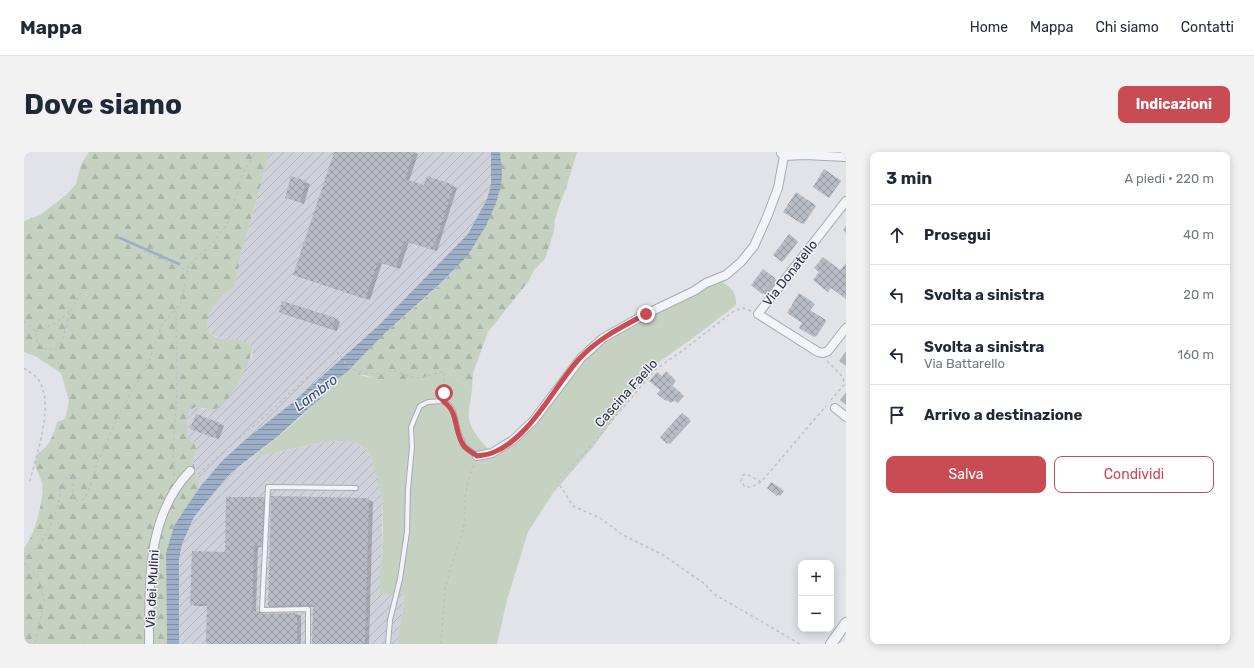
<!DOCTYPE html>
<html lang="it">
<meta charset="utf-8">
<style>
:root{--surface:#fff;--page:#f2f2f3;--text:#1f2937;--muted:#747a83;--line:#e0e1e3;--accent:#c94b53}
body{margin:0;font-family:Rubik,sans-serif;background:var(--page);color:var(--text)}
.controls{position:absolute;right:12px;bottom:12px;display:grid;overflow:hidden;border-radius:8px;box-shadow:0 2px 10px #0003}
.controls button{width:36px;height:36px;display:grid;place-items:center;padding:0;border:0;border-bottom:1px solid var(--line);background:var(--surface);color:var(--text);font:20px sans-serif}
.stop{position:absolute;width:12px;height:12px;margin:-9px;border:3px solid #c94b53;border-radius:50%;background:#fff}
.stop.end{background:#c94b53;border-color:#fff;box-shadow:0 1px 4px #0008}
.list{margin:0;padding:0;list-style:none}
h2{display:flex;justify-content:space-between;align-items:center;height:52px;margin:0;padding:0 16px;font-size:17px}
h2 small{font-size:13px;font-weight:400;color:var(--muted)}
.list li{display:grid;grid-template-columns:26px 1fr auto;gap:12px;align-items:center;box-sizing:border-box;height:60px;padding:0 16px;border-top:1px solid var(--line)}
.list b{display:block;font-size:15px;white-space:nowrap}
.list p{margin:0;font-size:13px;white-space:nowrap;color:var(--muted)}
.list em{font-size:13px;font-style:normal;color:var(--muted)}
.actions{display:flex;gap:8px;padding:12px 16px}
.actions a{flex:1;padding:9px 0;border:1px solid var(--accent);border-radius:8px;text-align:center;font-size:14px;color:var(--accent)}
.actions .main{background:var(--accent);color:#fff}
.icon{flex:none;width:22px;height:22px;fill:none;stroke:currentColor;stroke-width:2;stroke-linecap:round;stroke-linejoin:round}
.map{position:relative;flex:none;width:822px;height:492px;overflow:hidden;border-radius:8px}
header{display:flex;align-items:center;gap:24px;box-sizing:border-box;height:56px;padding:0 20px;background:var(--surface);border-bottom:1px solid var(--line)}
header strong{font-size:19px}
nav{display:flex;gap:22px;margin-inline-start:auto;font-size:14px}
.intro{display:flex;align-items:center;justify-content:space-between;box-sizing:border-box;height:96px;padding:0 24px}
h1{margin:0;font-size:28px}
.button{padding:10px 18px;border-radius:8px;background:var(--accent);color:#fff;font-size:14px;font-weight:700}
main{display:flex;gap:24px;padding:0 24px}
aside{flex:1;background:var(--surface);border-radius:8px;box-shadow:0 2px 10px #0003}
.map>svg:first-child{display:block}
</style>
<header>
<strong>Mappa</strong>
<nav><a>Home</a><a>Mappa</a><a>Chi siamo</a><a>Contatti</a></nav>
</header>
<div class="intro"><h1>Dove siamo</h1><a class="button">Indicazioni</a></div>
<main>
<div class="map">
<svg width="822" height="492" viewBox="0 0 822 492">
<defs>
<pattern id="industrial-furrows" width="10" height="10" patternUnits="userSpaceOnUse"><rect width="10" height="10" fill="#cfd2db"/><path d="M-1 1l2-2M0 10L10 0M9 11l2-2" fill="none" stroke="#b2b5bd"/></pattern>
<pattern id="forest-firs" width="22" height="20" patternUnits="userSpaceOnUse"><rect width="22" height="20" fill="#c5d2c2"/><path d="M5 1l3.5 6h-7zM16 11l3.5 6h-7z" fill="#a9b5a8"/></pattern>
<pattern id="water-rules" width="6" height="5" patternUnits="userSpaceOnUse"><rect width="6" height="5" fill="#9daec7"/><path d="M0 2.5h6" fill="none" stroke="#808ea3"/></pattern>
<pattern id="building-cross-hatch" width="8" height="8" patternUnits="userSpaceOnUse"><rect width="8" height="8" fill="#b8bcc5"/><path d="M0 0l8 8M0 8l8-8" fill="none" stroke="#9699a1"/></pattern>
</defs>
<rect width="100%" height="100%" fill="#e1e3e9"/>
<!-- industrial -->
<g fill="url(#industrial-furrows)">
<path d="M246,0H467V34L463,47L451,70L444,82L434,93L355,173L268,251L222,287L197,310L176,335L169,309L172,297L170,291L164,285L163,267L167,257L173,255L182,258L228,204L229,194L216,189L200,188L189,183L183,179L184,165L189,155L199,143L210,135L219,95Z"/>
<path d="M311,289H322L333,291L342,298L348,308L352,320L359,351L356,442H381L373,492H155V408L158,392L170,365L203,325L227,306L295,291Z"/>
</g>
<!-- green -->
<path fill="#c5d2c2" d="M690,127C702,131 714,138 712,153L669,186L635,210L621,224L569,295L529,341L504,380L483,448L473,492H373L381,443L355,442L359,381V351L348,308L342,298L333,291L322,289H311L294,291L227,306C251,288 275,268 296,246C303,239 308,228 317,223C326,219 344,226 354,227C376,229 399,225 420,219L448,238C447,247 444,258 445,267C447,278 457,289 464,297L473,298L489,288L526,245L579,186Z"/>
<!-- forest -->
<g fill="url(#forest-firs)">
<path d="M65,0H246L219,95L210,135L199,143L189,155L184,165L183,179C197,191 202,185 217,189C221,190 225,193 229,194C226,212 208,249 191,257C185,260 179,255 173,255C171,255 169,257 167,257L163,267L164,285L170,291L172,297L169,309L176,335L150,374L142,401L143,492H0V396C10,385 21,346 18,331C15,320 8,315 13,302C26,294 29,284 33,270L41,267L45,249L37,221L11,204L0,200V69L16,63L42,43L52,32L57,12Z"/>
<path d="M476,0H553L542,36L531,66L530,79L521,107L510,118L504,130L464,180L449,221L448,238L420,219L397,226L365,228L352,227L340,223H318C334,212 346,195 360,182C415,134 485,83 476,0Z"/>
</g>
<!-- water -->
<path fill="url(#water-rules)" d="M467,0H476L478,22L477,34L472,51L462,74L444,103L417,131L360,182L323,220L310,229L297,246L283,258L253,285L213,316L203,325L170,365L158,392L155,408V492H143L142,401L150,374L157,363L176,335L197,310L222,287L268,251L355,173L444,82L463,47L467,33Z"/>
<!-- shadow -->
<g fill="#0003">
<path d="M311,0H390L394,2L385,29L401,34H429L433,36L413,99L385,90L376,117L358,111L346,148L270,123Z"/>
<path d="M801,19L817,29L806,45L790,35Z"/>
<path d="M268,25L286,32L280,52L262,45Z"/>
<path d="M773,42L792,54L780,72L761,59Z"/>
<path d="M822,74V81L819,78Z"/>
<path d="M765,84L774,90L759,109L751,103Z"/>
<path d="M743,121L754,129L743,144L728,133Z"/>
<path d="M775,143L791,152L786,159L802,169L792,185L776,175L779,170Z"/>
<path d="M259,150L312,167L316,170L313,179L260,162L256,159Z"/>
<path d="M822,199V214L815,209Z"/>
<path d="M646,223L652,229L648,234L660,244L654,251L649,248L647,251L643,248L637,238L639,225Z"/>
<path d="M822,240V253L816,248Z"/>
<path d="M660,263L667,269L646,292L644,291Z"/>
<path d="M196,272L200,274L195,287L168,277Z"/>
<path d="M750,332L760,339L756,344L744,335Z"/>
<path d="M240,346L244,349L242,395H234L232,460L239,462H273L277,464V492H183V454H171L167,451Z"/>
<path d="M344,347L349,350L345,492H289L290,455L249,456L245,454Z"/>
</g>
<g fill="none" stroke-linecap="round" stroke-linejoin="round">
<!-- stream -->
<path stroke="#9daec7" stroke-width="2.5" d="M96,86L155,112"/>
</g>
<!-- building -->
<g fill="url(#building-cross-hatch)">
<path d="M310,0H390L381,27L400,33L403,24L430,33L409,98L380,89L372,115L354,110L341,147L269,123Z"/>
<path d="M800,17L816,28L805,46L789,35Z"/>
<path d="M267,24L282,29L276,50L261,46Z"/>
<path d="M772,40L791,53L778,72L759,60Z"/>
<path d="M765,82L774,89L758,110L749,103Z"/>
<path d="M799,105L816,118L822,111V147L807,136L804,140L789,128L795,120L790,116Z"/>
<path d="M739,117L751,126L738,142L727,133Z"/>
<path d="M775,141L790,151L786,158L802,168L790,185L775,176L778,171L763,161Z"/>
<path d="M258,149L312,166L309,177L255,160Z"/>
<path d="M642,219L649,226L645,231L657,241L649,250L645,246L642,249L633,242L636,238L625,229L633,220L638,224Z"/>
<path d="M658,261L666,267L643,292L636,285Z"/>
<path d="M172,262L196,271L191,286L166,277Z"/>
<path d="M747,330L758,337L753,344L743,336Z"/>
<path d="M247,344L345,346L341,492H288L289,453L244,454Z"/>
<path d="M202,345H240L238,394L230,393L228,459H235L238,462L273,461V492H182L183,452H166L168,399L201,400Z"/>
</g>
<g fill="none" stroke-linecap="round" stroke-linejoin="round">
<defs>
<g id="service">
<path d="M284,492V457L238,458L244,335L332,336"/>
<path d="M364,492L366,468L376,427L383,380L384,337L388,295L387,275L396,254L404,250L419,249L425,253L429,259L435,282L440,294L453,304"/>
</g>
<g id="minor">
<path d="M757,1L760,4L781,3L822,5"/>
<path d="M822,49L734,162L794,200L799,201L804,199L822,176"/>
<path d="M811,256L822,265"/>
<path d="M453,304L468,301L489,288L510,268L557,206L579,186L622,162L670,139L682,131L702,123L717,110L730,94L743,65L754,36L760,4"/>
<path d="M125,492C126,432 121,366 166,319"/>
</g>
<path id="tertiary" d="M807,492L822,471"/>
</defs>
<!-- service casing -->
<use href="#service" stroke="#a6aab3" stroke-width="6"/>
<!-- minor casing -->
<use href="#minor" stroke="#a6aab3" stroke-width="10"/>
<!-- tertiary casing -->
<use href="#tertiary" stroke="#a6aab3" stroke-width="12"/>
<!-- path -->
<g stroke="#bfc1c7" stroke-width="1.5" stroke-dasharray="3 3" stroke-linecap="butt">
<path d="M119,99L164,119"/>
<path d="M727,159L719,156L710,159L658,199L632,217L557,305L533,329L549,354L576,366L599,383L639,403L681,432L690,442L776,492"/>
<path d="M0,169L12,179L13,190L23,198L32,196L38,189L47,158L57,141"/>
<path d="M12,179C26,176 36,168 46,159"/>
<path d="M803,209L819,225L820,233L807,248"/>
<path d="M0,216C5,220 13,224 16,230C30,256 12,304 5,332"/>
<path d="M174,322L241,264L312,199C317,204 321,212 327,216C337,223 359,223 370,218L387,225L397,226L420,219V243"/>
<path d="M150,324L149,296L153,241L152,158L157,151L165,113L189,91L205,69L218,22L232,0"/>
<path d="M737,330L723,322L719,323L717,329L721,335H728L737,330L802,254"/>
<path d="M0,405C18,396 29,371 34,352C37,342 37,331 44,323L49,324V346L54,349L60,347L64,340L74,309L97,259L126,207L138,172L151,158"/>
<path d="M0,411L13,424L17,434L20,449L11,492"/>
<path d="M417,492L421,438L427,415L438,382L441,367V345L444,329L450,312"/>
</g>
<!-- service -->
<use href="#service" stroke="#f3f4f7" stroke-width="4"/>
<!-- minor -->
<use href="#minor" stroke="#f3f4f7" stroke-width="8"/>
<!-- tertiary -->
<use href="#tertiary" stroke="#f3f4f7" stroke-width="10"/>
</g>
<g fill="none" stroke-linecap="round" stroke-linejoin="round">
<!-- route -->
<path stroke="#c94b53" stroke-width="5" d="M420,241L419,249C436,261 429,279 440,294C443,298 449,301 453,304C458,303 463,303 468,301C506,287 530,234 556,206C575,186 599,174 622,162"/>
</g>
<g text-anchor="middle" dominant-baseline="central" stroke-width="3" stroke-linejoin="round" paint-order="stroke">
<!-- street labels -->
<g font-size="13" fill="#2a3040" stroke="#f0f2f6">
<text transform="translate(766 121) rotate(-52)">Via Donatello</text>
<text transform="translate(602 241) rotate(-48)">Cascina Faello</text>
<text transform="translate(128 437) rotate(-87)">Via dei Mulini</text>
</g>
<!-- water labels -->
<g font-size="14" font-style="italic" fill="#354b72" stroke="#f0f2f6">
<text transform="translate(292 241) rotate(-37)">Lambro</text>
</g>
</g>
</svg>
<div class="controls">
<button>+</button>
<button>−</button>
</div>
<div class="stop" style="left:420px;top:241px"></div>
<div class="stop end" style="left:622px;top:162px"></div>
</div>
<aside>
<h2>3 min<small>A piedi · 220 m</small></h2>
<ul class="list">
<li><svg class="icon" aria-label="ahead" viewBox="0 0 24 24"><path d="M12 20V5M6 11l6-6 6 6"/></svg><div><b>Prosegui</b></div><em>40 m</em></li>
<li><svg class="icon" aria-label="left" viewBox="0 0 24 24"><path d="M17 20v-9H6M10 6l-5 5 5 5"/></svg><div><b>Svolta a sinistra</b></div><em>20 m</em></li>
<li><svg class="icon" aria-label="left" viewBox="0 0 24 24"><path d="M17 20v-9H6M10 6l-5 5 5 5"/></svg><div><b>Svolta a sinistra</b><p>Via Battarello</p></div><em>160 m</em></li>
<li><svg class="icon" aria-label="arrive" viewBox="0 0 24 24"><path d="M6 21V4h12l-3 4 3 4H6"/></svg><div><b>Arrivo a destinazione</b></div></li>
</ul>
<div class="actions"><a class="main">Salva</a><a>Condividi</a></div>
</aside>
</main>
